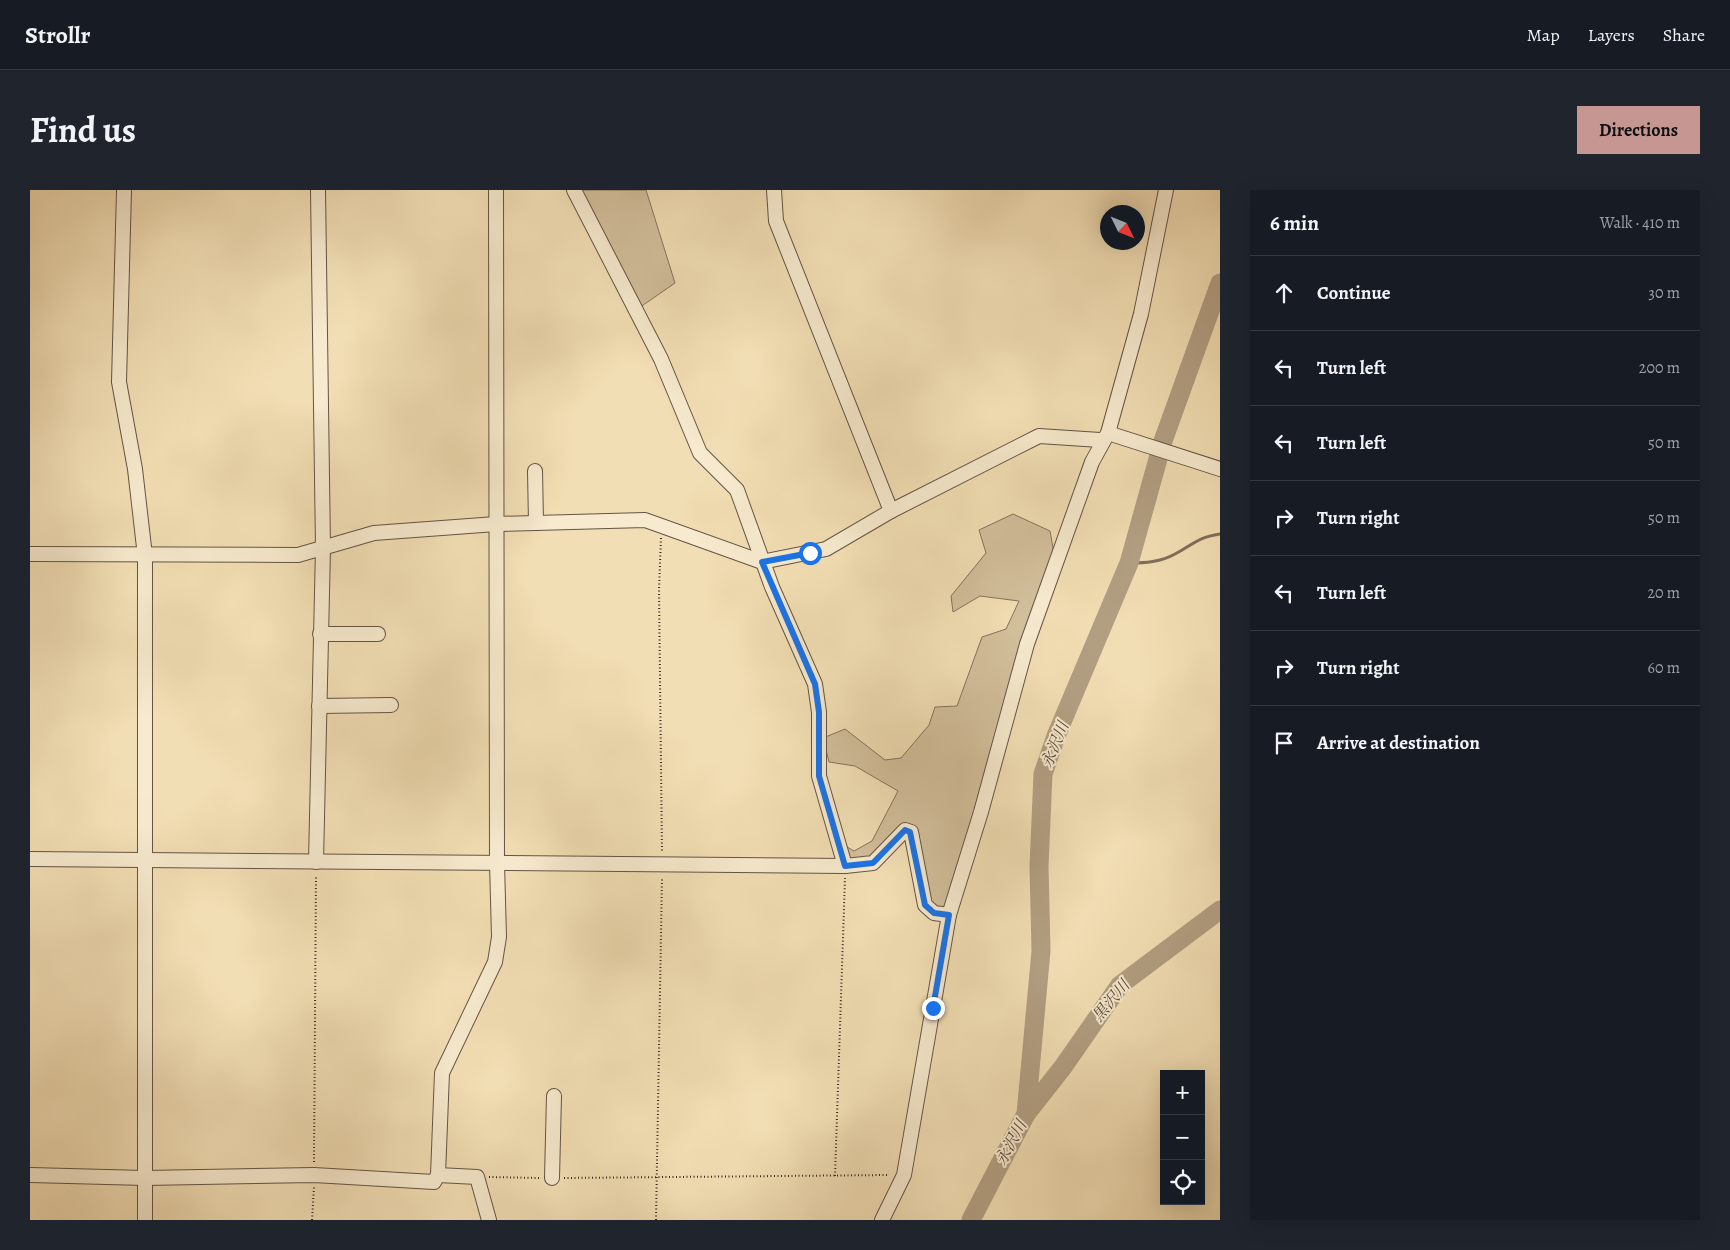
<!DOCTYPE html>
<meta charset="utf-8">
<style>
:root{--surface:#171b24;--page:#20242c;--text:#f1f3f6;--muted:#9ea1a6;--line:#363941;--accent:#c59692}
body{margin:0;font-family:Alegreya,"Noto Serif JP",serif;background:var(--page);color:var(--text)}
.controls{position:absolute;right:15px;bottom:15px;display:grid;overflow:hidden;border-radius:0px;box-shadow:0 5px 20px #0002}
.controls button{width:45px;height:45px;display:grid;place-items:center;padding:0;border:0;border-bottom:1px solid var(--line);background:var(--surface);color:var(--text);font:25px sans-serif}
.compass{position:absolute;left:1070px;top:15px;width:45px;height:45px;border-radius:50%;background:var(--surface);box-shadow:0 5px 20px #0002;rotate:133deg}
.stop{position:absolute;width:15px;height:15px;margin:-11px;border:4px solid #1a73e8;border-radius:50%;background:#fff}
.stop.end{background:#1a73e8;border-color:#fff;box-shadow:0 1px 5px #0008}
.list{margin:0;padding:0;list-style:none}
h2{display:flex;justify-content:space-between;align-items:center;height:65px;margin:0;padding:0 20px;font-size:21px}
h2 small{font-size:16px;font-weight:400;color:var(--muted)}
.list li{display:grid;grid-template-columns:32px 1fr auto;gap:15px;align-items:center;box-sizing:border-box;height:75px;padding:0 20px;border-top:1px solid var(--line)}
.list b{display:block;font-size:19px;white-space:nowrap}
.list em{font-size:16px;font-style:normal;color:var(--muted)}
.icon{flex:none;width:28px;height:28px;fill:none;stroke:currentColor;stroke-width:2;stroke-linecap:round;stroke-linejoin:round}
.map{position:relative;flex:none;width:1190px;height:1030px;overflow:hidden;border-radius:0px}
header{display:flex;align-items:center;gap:30px;box-sizing:border-box;height:70px;padding:0 25px;background:var(--surface);border-bottom:1px solid var(--line)}
header strong{font-size:24px}
nav{display:flex;gap:28px;margin-inline-start:auto;font-size:18px}
.intro{display:flex;align-items:center;justify-content:space-between;box-sizing:border-box;height:120px;padding:0 30px}
h1{margin:0;font-size:35px}
.button{padding:12px 22px;border-radius:0px;background:var(--accent);color:#111;font-size:18px;font-weight:700}
main{display:flex;gap:30px;padding:0 30px}
aside{flex:1;background:var(--surface);border-radius:0px;box-shadow:0 5px 20px #0002}
.map>svg:first-child{display:block}
</style>
<header>
<strong>Strollr</strong>
<nav><a>Map</a><a>Layers</a><a>Share</a></nav>
</header>
<div class="intro"><h1>Find us</h1><a class="button">Directions</a></div>
<main>
<div class="map">
<svg width="1190" height="1030" viewBox="0 0 1190 1030">
<rect width="100%" height="100%" fill="#f2deb4"/>
<filter id="stains"><feTurbulence type="fractalNoise" baseFrequency=".004" numOctaves="4"/><feColorMatrix values="0 0 0 0 .2 0 0 0 0 .09 0 0 0 0 .02 0 0 0 .5 -.17"/></filter>
<radialGradient id="worn" r=".72"><stop offset=".6" stop-color="#630" stop-opacity="0"/><stop offset="1" stop-color="#630" stop-opacity=".3"/></radialGradient>
<!-- green -->
<g fill="#d2bf9b" stroke="#84725e">
<path d="M544,0H616L645,93L606,120Z"/>
<path d="M983,324L1020,341L1026,375L917,720L901,714L884,641L871,634L844,667L820,671L812,654L824,661L842,651L868,601L825,576L799,572L793,548L815,539L855,570L871,568L899,535L905,517L927,516L952,447L976,439L989,411L950,406L923,422L921,406L956,363L949,340Z"/>
</g>
<g fill="none" stroke-linecap="round" stroke-linejoin="round">
<!-- stream -->
<path stroke="#806f5b" stroke-width="3" d="M1099,373C1115,373 1131,372 1145,364C1165,354 1165,348 1190,344"/>
<!-- river -->
<g stroke="#b29f82" stroke-width="19">
<path d="M996,924L1033,877L1090,795L1190,720"/>
<path d="M941,1030L996,924L1011,761L1009,676L1013,584L1026,546L1099,373L1133,251L1190,93"/>
</g>
<defs>
<g id="minor">
<path d="M94,0L89,192L105,279L115,366V1030"/>
<path d="M544,0L631,169L670,263L707,300L742,397L785,494L789,522V586L815,676"/>
<path d="M744,0L746,31L861,321"/>
<path d="M1078,243L1190,279"/>
<path d="M505,281L506,333"/>
<path d="M0,364L268,365L344,343L466,334L615,330L732,372L796,359L861,321L1009,246L1070,250"/>
<path d="M290,444H348"/>
<path d="M289,516L361,515"/>
<path d="M0,669L815,676L843,673L875,640L881,642L895,715L904,723L919,725"/>
<path d="M286,672L293,358L288,0"/>
<path d="M0,985L115,988L284,985L404,992L408,985L412,883L465,772L469,747L467,673L466,0"/>
<path d="M408,985L447,987L459,1030"/>
<path d="M522,988L524,906"/>
<path d="M852,1030L874,985L919,725L951,622L997,454L1062,272L1078,243L1111,124L1136,0"/>
</g>
</defs>
<!-- minor casing -->
<use href="#minor" stroke="#645445" stroke-width="16"/>
<!-- path -->
<g stroke="#352620" stroke-width="2" stroke-dasharray="1 2.5" stroke-linecap="butt">
<path d="M631,348L629,399L632,663"/>
<path d="M284,972L286,685"/>
<path d="M805,986L815,688"/>
<path d="M459,987L510,988"/>
<path d="M534,988L859,985"/>
<path d="M282,1030L284,997"/>
<path d="M626,1030L632,687"/>
</g>
<!-- minor -->
<use href="#minor" stroke="#f7eace" stroke-width="14"/>
</g>
<g fill="none" stroke-linecap="round" stroke-linejoin="round">
<!-- route -->
<path stroke="#1a73e8" stroke-width="6" d="M780,363L732,372L785,494L789,522V586L815,676L843,673L875,640L880,642L895,715L904,723L919,725L903,818"/>
</g>
<g text-anchor="middle" dominant-baseline="central" stroke-width="4" stroke-linejoin="round" paint-order="stroke">
<!-- water labels -->
<g font-size="16" font-style="italic" fill="#5a4a3d" stroke="#f7eace">
<text transform="translate(1025 555) rotate(-68)">永沢川</text>
<text transform="translate(1081 811) rotate(-50)">黒沢川</text>
<text transform="translate(981 953) rotate(-62)">永沢川</text>
</g>
</g>
<rect width="100%" height="100%" filter="url(#stains)"/>
<rect width="100%" height="100%" fill="url(#worn)"/>
</svg>
<div class="controls">
<button>+</button>
<button>−</button>
<button><svg class="icon" aria-label="locate" viewBox="0 0 24 24"><circle cx="12" cy="12" r="6"/><path d="M12 2v4M12 18v4M2 12h4M18 12h4"/></svg></button>
</div>
<svg class="compass" viewBox="-18 -18 36 36"><path d="M0-13l5 13h-10z" fill="#e53935"/><path d="M0 13l5-13h-10z" fill="#9ea1a6"/></svg>
<div class="stop" style="left:780px;top:363px"></div>
<div class="stop end" style="left:903px;top:818px"></div>
</div>
<aside>
<h2>6 min<small>Walk · 410 m</small></h2>
<ul class="list">
<li><svg class="icon" aria-label="ahead" viewBox="0 0 24 24"><path d="M12 20V5M6 11l6-6 6 6"/></svg><div><b>Continue</b></div><em>30 m</em></li>
<li><svg class="icon" aria-label="left" viewBox="0 0 24 24"><path d="M17 20v-9H6M10 6l-5 5 5 5"/></svg><div><b>Turn left</b></div><em>200 m</em></li>
<li><svg class="icon" aria-label="left" viewBox="0 0 24 24"><path d="M17 20v-9H6M10 6l-5 5 5 5"/></svg><div><b>Turn left</b></div><em>50 m</em></li>
<li><svg class="icon" aria-label="right" viewBox="0 0 24 24"><path d="M7 20v-9h11M14 6l5 5-5 5"/></svg><div><b>Turn right</b></div><em>50 m</em></li>
<li><svg class="icon" aria-label="left" viewBox="0 0 24 24"><path d="M17 20v-9H6M10 6l-5 5 5 5"/></svg><div><b>Turn left</b></div><em>20 m</em></li>
<li><svg class="icon" aria-label="right" viewBox="0 0 24 24"><path d="M7 20v-9h11M14 6l5 5-5 5"/></svg><div><b>Turn right</b></div><em>60 m</em></li>
<li><svg class="icon" aria-label="arrive" viewBox="0 0 24 24"><path d="M6 21V4h12l-3 4 3 4H6"/></svg><div><b>Arrive at destination</b></div></li>
</ul>
</aside>
</main>
